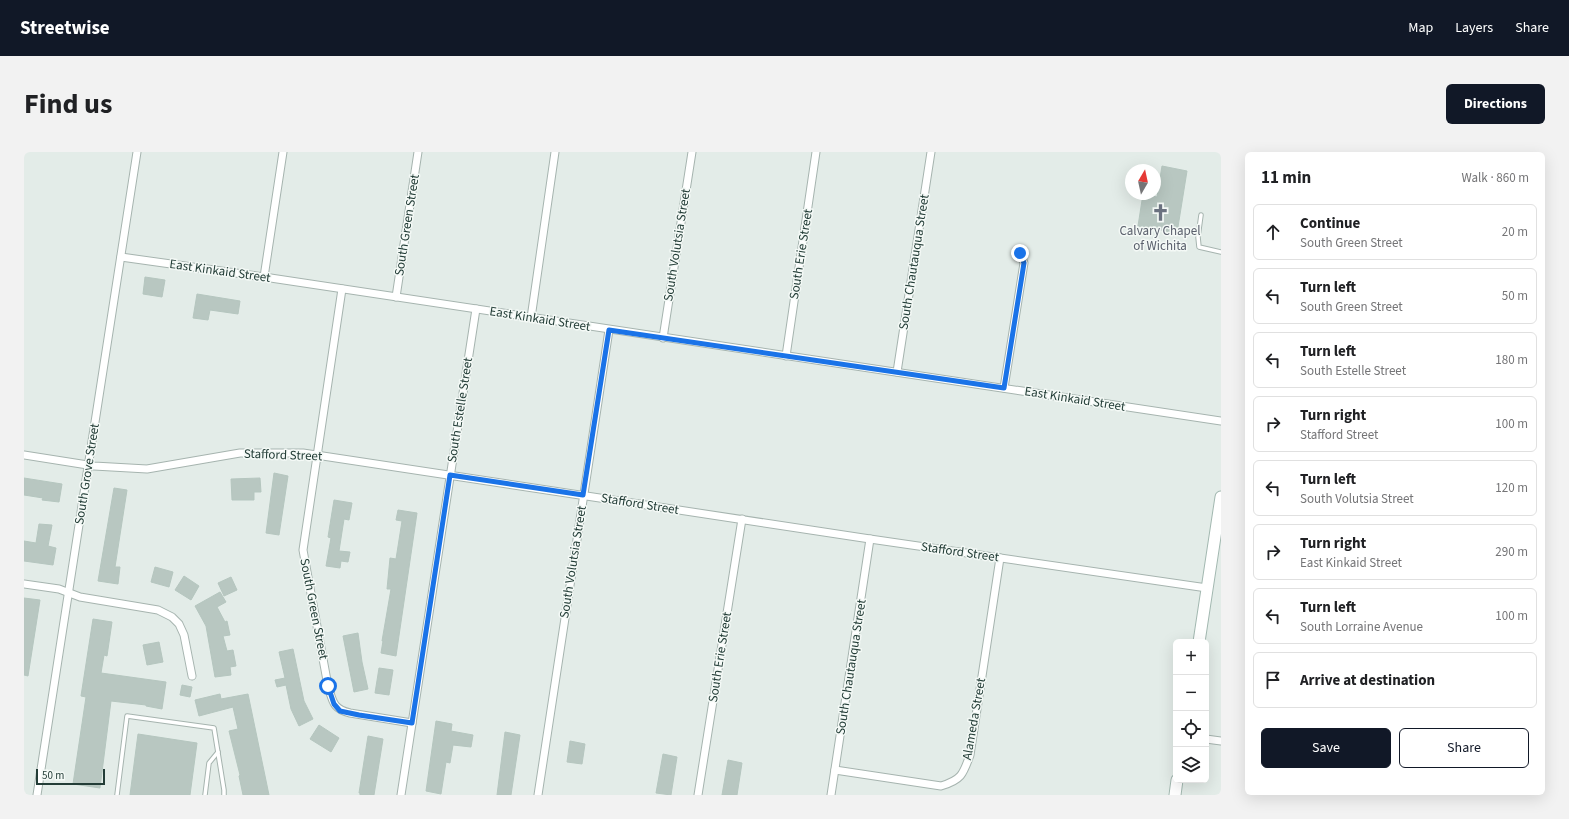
<!DOCTYPE html>
<meta charset="utf-8">
<style>
:root{--surface:#fff;--page:#f2f2f2;--text:#202124;--muted:#757577;--line:#e0e0e0;--accent:#111827}
body{margin:0;font-family:"Source Sans 3",sans-serif;background:var(--page);color:var(--text)}
.controls{position:absolute;right:12px;bottom:12px;display:grid;overflow:hidden;border-radius:6px;box-shadow:0 4px 16px #0002}
.controls button{width:36px;height:36px;display:grid;place-items:center;padding:0;border:0;border-bottom:1px solid var(--line);background:var(--surface);color:var(--text);font:20px sans-serif}
.compass{position:absolute;left:1101px;top:12px;width:36px;height:36px;border-radius:50%;background:var(--surface);box-shadow:0 4px 16px #0002;rotate:9deg}
.scale{position:absolute;left:12px;bottom:10px;width:69px;box-sizing:border-box;padding-left:4px;border:2px solid #233d37;border-top:0;font-size:11px;line-height:14px;white-space:nowrap;color:#233d37;-webkit-text-stroke:3px #f4f9f6;paint-order:stroke}
.stop{position:absolute;width:12px;height:12px;margin:-9px;border:3px solid #1a73e8;border-radius:50%;background:#fff}
.stop.end{background:#1a73e8;border-color:#fff;box-shadow:0 1px 4px #0008}
.list{margin:0;padding:0;list-style:none}
h2{display:flex;justify-content:space-between;align-items:center;height:52px;margin:0;padding:0 16px;font-size:17px}
h2 small{font-size:13px;font-weight:400;color:var(--muted)}
.list li{display:grid;grid-template-columns:26px 1fr auto;gap:12px;align-items:center;box-sizing:border-box;height:56px;margin:0 8px 8px;padding:0 8px;border:1px solid var(--line);border-radius:6px}
.list b{display:block;font-size:15px;white-space:nowrap}
.list p{margin:0;font-size:13px;white-space:nowrap;color:var(--muted)}
.list em{font-size:13px;font-style:normal;color:var(--muted)}
.actions{display:flex;gap:8px;padding:12px 16px}
.actions a{flex:1;padding:9px 0;border:1px solid var(--accent);border-radius:6px;text-align:center;font-size:14px;color:var(--accent)}
.actions .main{background:var(--accent);color:#fff}
.icon{flex:none;width:22px;height:22px;fill:none;stroke:currentColor;stroke-width:2;stroke-linecap:round;stroke-linejoin:round}
.map{position:relative;flex:none;width:1197px;height:643px;overflow:hidden;border-radius:6px}
header{display:flex;align-items:center;gap:24px;box-sizing:border-box;height:56px;padding:0 20px;background:var(--accent);color:#fff}
header strong{font-size:19px}
nav{display:flex;gap:22px;margin-inline-start:auto;font-size:14px}
.intro{display:flex;align-items:center;justify-content:space-between;box-sizing:border-box;height:96px;padding:0 24px}
h1{margin:0;font-size:28px}
.button{padding:10px 18px;border-radius:6px;background:var(--accent);color:#fff;font-size:14px;font-weight:700}
main{display:flex;gap:24px;padding:0 24px}
aside{flex:1;background:var(--surface);border-radius:6px;box-shadow:0 4px 16px #0002}
.map>svg:first-child{display:block}
</style>
<header>
<strong>Streetwise</strong>
<nav><a>Map</a><a>Layers</a><a>Share</a></nav>
</header>
<div class="intro"><h1>Find us</h1><a class="button">Directions</a></div>
<main>
<div class="map">
<svg width="1197" height="643" viewBox="0 0 1197 643">
<rect width="100%" height="100%" fill="#e3ece8"/>
<!-- building -->
<g fill="#b8c7c1" stroke="#b5c6bf">
<path d="M1138,14L1163,19L1153,81L1114,74L1119,42L1133,45Z"/>
<path d="M121,125L141,128L138,145L119,142Z"/>
<path d="M173,142L216,149L214,162L186,158L184,168L169,166Z"/>
<path d="M250,321L264,324L255,383L242,381Z"/>
<path d="M0,326L38,332L35,350L18,348L19,346L0,343Z"/>
<path d="M236,326L237,340H230V348H208L207,327Z"/>
<path d="M90,336L103,338L91,415H96L94,432L74,429Z"/>
<path d="M310,348L328,351L325,368L320,367L315,399L326,400L324,410L317,409L316,416L302,414L307,386L304,385Z"/>
<path d="M374,358L393,361L372,504L357,501L359,489H358L367,437H363L366,406L372,407L378,369L372,368Z"/>
<path d="M15,372L28,373L24,394L32,396L29,413L0,409V389L12,391Z"/>
<path d="M131,415L149,420L145,435L127,430Z"/>
<path d="M160,424L175,434L167,448L151,438Z"/>
<path d="M207,425L213,438L200,444L194,431Z"/>
<path d="M196,440L202,450L193,455L201,470L203,469L206,483L199,484L203,499L209,498L212,514L206,515L207,523L191,525L182,474L171,454Z"/>
<path d="M0,446L16,448L4,524L0,523Z"/>
<path d="M69,467L88,470L83,504L80,503L77,521L142,530L138,557L122,554V553L87,549L76,636L49,632L62,545L57,544Z"/>
<path d="M334,481L338,510L344,537L330,540L319,484Z"/>
<path d="M135,490L139,510L123,513L119,493Z"/>
<path d="M269,497L280,549L289,567L275,574L267,557L262,533L253,535L251,528L261,526L255,500Z"/>
<path d="M355,516L369,518L365,543L351,541Z"/>
<path d="M158,533L168,535L166,545L156,543Z"/>
<path d="M196,542L197,547L224,542L245,643H219L215,624L216,623L205,579L214,577L209,555L175,564L171,548Z"/>
<path d="M412,569L428,572L427,579L449,583L447,595L429,593L426,611L422,610L417,642L402,639Z"/>
<path d="M295,573L315,586L307,600L286,587Z"/>
<path d="M481,580L496,583L487,643H473Z"/>
<path d="M114,582L173,591L166,643H106Z"/>
<path d="M344,584L359,587L350,643H336V641H335Z"/>
<path d="M546,589L561,592L558,612L543,610Z"/>
<path d="M639,602L653,605L647,643L632,641Z"/>
<path d="M704,608L718,611L713,643H698Z"/>
</g>
<g fill="none" stroke-linecap="round" stroke-linejoin="round">
<defs>
<g id="lane">
<path d="M1177,63L1174,85L1175,95L1197,100"/>
<path d="M93,643L103,564L190,576L200,638V643"/>
<path d="M181,643L185,611L194,600"/>
</g>
<g id="street">
<path d="M97,105L240,125L1197,269"/>
<path d="M240,125L259,0"/>
<path d="M318,137L279,398L304,534C309,550 309,557 326,561L388,571"/>
<path d="M372,145L394,0"/>
<path d="M507,166L531,0"/>
<path d="M639,186L668,0"/>
<path d="M762,204L792,0"/>
<path d="M873,220L907,0"/>
<path d="M980,236L1000,111L996,101"/>
<path d="M0,303L70,314L123,317L216,301H279L846,387L1183,436"/>
<path d="M0,432L35,437L56,445L134,458L148,465L155,472L160,483L168,524"/>
<path d="M1182,587L1197,589"/>
<path d="M811,618L917,634C937,628 939,623 946,603L976,406"/>
<path d="M13,643L113,0"/>
<path d="M377,643L452,157"/>
<path d="M514,643L585,178"/>
<path d="M674,643L718,367"/>
<path d="M807,643L846,387"/>
</g>
<g id="secondary">
<path d="M1175,490L1197,345"/>
<path d="M1151,643L1153,628"/>
</g>
</defs>
<!-- lane casing -->
<use href="#lane" stroke="#a6b4af" stroke-width="5.5"/>
<!-- street casing -->
<use href="#street" stroke="#a6b4af" stroke-width="9"/>
<!-- secondary casing -->
<use href="#secondary" stroke="#a2b8b0" stroke-width="13"/>
<!-- lane -->
<use href="#lane" stroke="#fff" stroke-width="3.5"/>
<!-- street -->
<use href="#street" stroke="#fff" stroke-width="7"/>
<!-- secondary -->
<use href="#secondary" stroke="#fff" stroke-width="11"/>
</g>
<g fill="none" stroke-linecap="round" stroke-linejoin="round">
<!-- route -->
<path stroke="#1a73e8" stroke-width="5" d="M304,534L310,552L316,559L335,563L388,571L426,323L559,343L585,178L980,236L1000,111L996,101"/>
</g>
<!-- icons -->
<defs>
<symbol id="church-bare" viewBox="-9 -9 18 18"><path d="M-1.2-6h2.4v3.5h3.3v2.4h-3.3V6h-2.4V-.1h-3.3v-2.4h3.3Z" fill="#6b7280" stroke="#f4f9f6" stroke-width="2.5" paint-order="stroke"/></symbol>
</defs>
<g fill-rule="evenodd">
<use href="#church-bare" x="1124" y="48" width="25" height="25"/>
</g>
<g text-anchor="middle" dominant-baseline="central" stroke-width="3" stroke-linejoin="round" paint-order="stroke">
<!-- street labels -->
<g font-size="13" fill="#233d37" stroke="#f4f9f6">
<text transform="translate(383 73) rotate(-81)">South Green Street</text>
<text transform="translate(653 93) rotate(-81)">South Volutsia Street</text>
<text transform="translate(777 102) rotate(-81)">South Erie Street</text>
<text transform="translate(890 110) rotate(-81)">South Chautauqua Street</text>
<text transform="translate(196 119) rotate(8)">East Kinkaid Street</text>
<text transform="translate(516 167) rotate(9)">East Kinkaid Street</text>
<text transform="translate(1051 247) rotate(9)">East Kinkaid Street</text>
<text transform="translate(436 258) rotate(-81)">South Estelle Street</text>
<text transform="translate(259 303) rotate(2)">Stafford Street</text>
<text transform="translate(63 322) rotate(-81)">South Grove Street</text>
<text transform="translate(616 352) rotate(9)">Stafford Street</text>
<text transform="translate(936 400) rotate(8)">Stafford Street</text>
<text transform="translate(549 410) rotate(-81)">South Volutsia Street</text>
<text transform="translate(290 457) rotate(79)">South Green Street</text>
<text transform="translate(696 505) rotate(-81)">South Erie Street</text>
<text transform="translate(827 515) rotate(-81)">South Chautauqua Street</text>
<text transform="translate(950 567) rotate(-80)">Alameda Street</text>
</g>
<!-- worship labels -->
<g font-size="13" fill="#5b616d" stroke="#f4f9f6">
<text x="1136" y="79">Calvary Chapel<tspan x="1136" dy="15">of Wichita</tspan></text>
</g>
</g>
</svg>
<div class="controls">
<button>+</button>
<button>−</button>
<button><svg class="icon" aria-label="locate" viewBox="0 0 24 24"><circle cx="12" cy="12" r="6"/><path d="M12 2v4M12 18v4M2 12h4M18 12h4"/></svg></button>
<button><svg class="icon" aria-label="layers" viewBox="0 0 24 24"><path d="M12 4l9 5-9 5-9-5zM3 14l9 5 9-5"/></svg></button>
</div>
<svg class="compass" viewBox="-18 -18 36 36"><path d="M0-13l5 13h-10z" fill="#e53935"/><path d="M0 13l5-13h-10z" fill="#757577"/></svg>
<div class="scale">50 m</div>
<div class="stop" style="left:304px;top:534px"></div>
<div class="stop end" style="left:996px;top:101px"></div>
</div>
<aside>
<h2>11 min<small>Walk · 860 m</small></h2>
<ul class="list">
<li><svg class="icon" aria-label="ahead" viewBox="0 0 24 24"><path d="M12 20V5M6 11l6-6 6 6"/></svg><div><b>Continue</b><p>South Green Street</p></div><em>20 m</em></li>
<li><svg class="icon" aria-label="left" viewBox="0 0 24 24"><path d="M17 20v-9H6M10 6l-5 5 5 5"/></svg><div><b>Turn left</b><p>South Green Street</p></div><em>50 m</em></li>
<li><svg class="icon" aria-label="left" viewBox="0 0 24 24"><path d="M17 20v-9H6M10 6l-5 5 5 5"/></svg><div><b>Turn left</b><p>South Estelle Street</p></div><em>180 m</em></li>
<li><svg class="icon" aria-label="right" viewBox="0 0 24 24"><path d="M7 20v-9h11M14 6l5 5-5 5"/></svg><div><b>Turn right</b><p>Stafford Street</p></div><em>100 m</em></li>
<li><svg class="icon" aria-label="left" viewBox="0 0 24 24"><path d="M17 20v-9H6M10 6l-5 5 5 5"/></svg><div><b>Turn left</b><p>South Volutsia Street</p></div><em>120 m</em></li>
<li><svg class="icon" aria-label="right" viewBox="0 0 24 24"><path d="M7 20v-9h11M14 6l5 5-5 5"/></svg><div><b>Turn right</b><p>East Kinkaid Street</p></div><em>290 m</em></li>
<li><svg class="icon" aria-label="left" viewBox="0 0 24 24"><path d="M17 20v-9H6M10 6l-5 5 5 5"/></svg><div><b>Turn left</b><p>South Lorraine Avenue</p></div><em>100 m</em></li>
<li><svg class="icon" aria-label="arrive" viewBox="0 0 24 24"><path d="M6 21V4h12l-3 4 3 4H6"/></svg><div><b>Arrive at destination</b></div></li>
</ul>
<div class="actions"><a class="main">Save</a><a>Share</a></div>
</aside>
</main>
